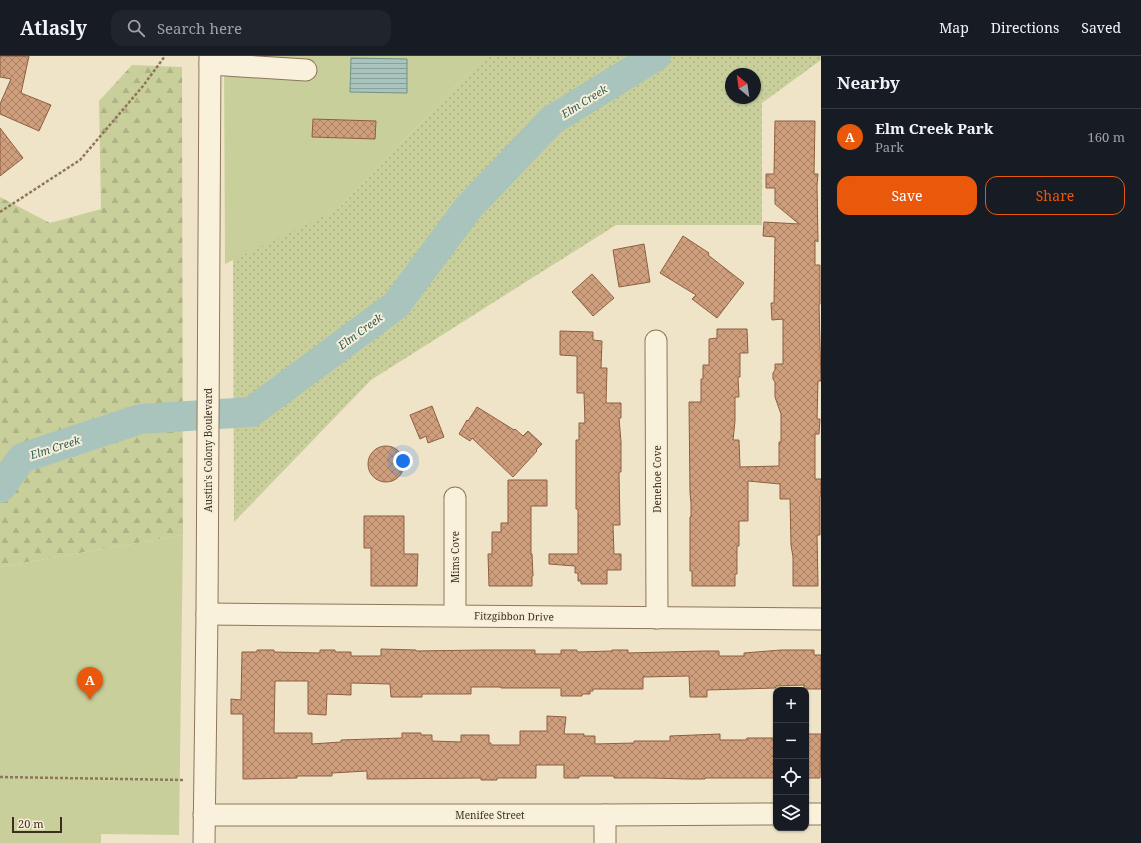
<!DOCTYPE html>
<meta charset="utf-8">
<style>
:root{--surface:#171b24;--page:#20242c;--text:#f1f3f6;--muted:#9ea1a6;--line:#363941;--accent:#ea580c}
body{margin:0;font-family:"Noto Serif",serif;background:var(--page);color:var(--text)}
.controls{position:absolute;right:12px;bottom:12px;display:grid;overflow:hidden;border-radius:8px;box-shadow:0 1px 3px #0004}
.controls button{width:36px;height:36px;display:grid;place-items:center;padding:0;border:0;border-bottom:1px solid var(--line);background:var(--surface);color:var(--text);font:20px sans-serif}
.compass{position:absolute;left:725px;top:12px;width:36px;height:36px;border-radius:50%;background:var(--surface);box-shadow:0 1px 3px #0004;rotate:331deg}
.scale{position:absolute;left:12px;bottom:10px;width:50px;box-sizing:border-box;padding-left:4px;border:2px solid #3d2e20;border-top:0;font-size:11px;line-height:14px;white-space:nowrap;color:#3d2e20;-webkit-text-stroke:3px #f7eed8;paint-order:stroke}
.you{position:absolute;left:403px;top:405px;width:14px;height:14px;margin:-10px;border:3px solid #fff;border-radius:50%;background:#1a73e8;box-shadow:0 0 0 6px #1a73e833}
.badge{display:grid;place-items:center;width:26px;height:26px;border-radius:50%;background:var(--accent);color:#fff;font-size:13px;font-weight:700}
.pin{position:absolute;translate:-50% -33px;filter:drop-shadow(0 1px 2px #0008)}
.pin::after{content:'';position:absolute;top:21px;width:14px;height:12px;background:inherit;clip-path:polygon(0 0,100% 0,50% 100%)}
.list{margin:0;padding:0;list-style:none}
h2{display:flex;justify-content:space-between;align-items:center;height:52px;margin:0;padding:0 16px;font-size:17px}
h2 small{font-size:13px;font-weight:400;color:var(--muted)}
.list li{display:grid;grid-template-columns:26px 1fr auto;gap:12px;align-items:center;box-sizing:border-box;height:56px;padding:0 16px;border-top:1px solid var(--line)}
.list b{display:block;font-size:15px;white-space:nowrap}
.list p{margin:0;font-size:13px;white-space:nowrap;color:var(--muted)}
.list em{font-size:13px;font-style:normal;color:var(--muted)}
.actions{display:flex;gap:8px;padding:12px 16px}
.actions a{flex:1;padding:9px 0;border:1px solid var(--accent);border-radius:12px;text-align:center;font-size:14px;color:var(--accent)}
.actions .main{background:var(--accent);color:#fff}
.icon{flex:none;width:22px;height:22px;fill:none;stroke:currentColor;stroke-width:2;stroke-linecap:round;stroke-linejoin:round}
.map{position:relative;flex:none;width:821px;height:787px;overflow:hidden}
header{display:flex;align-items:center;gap:24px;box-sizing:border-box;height:56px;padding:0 20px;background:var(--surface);border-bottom:1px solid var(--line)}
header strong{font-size:19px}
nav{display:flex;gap:22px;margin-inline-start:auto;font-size:14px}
.search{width:280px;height:36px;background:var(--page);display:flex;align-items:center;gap:10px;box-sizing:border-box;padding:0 14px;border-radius:12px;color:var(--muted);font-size:15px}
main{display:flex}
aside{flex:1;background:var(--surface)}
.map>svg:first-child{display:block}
</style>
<header>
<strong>Atlasly</strong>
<div class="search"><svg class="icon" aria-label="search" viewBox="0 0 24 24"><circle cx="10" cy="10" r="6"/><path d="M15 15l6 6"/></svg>Search here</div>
<nav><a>Map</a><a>Directions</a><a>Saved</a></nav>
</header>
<main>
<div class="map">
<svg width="821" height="787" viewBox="0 0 821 787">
<defs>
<pattern id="grass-dots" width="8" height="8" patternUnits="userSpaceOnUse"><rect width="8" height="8" fill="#c9cf9b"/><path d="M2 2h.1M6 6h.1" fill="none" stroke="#aeb285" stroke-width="1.8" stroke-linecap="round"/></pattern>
<pattern id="forest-firs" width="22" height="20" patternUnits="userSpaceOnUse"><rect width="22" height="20" fill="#c9cf9b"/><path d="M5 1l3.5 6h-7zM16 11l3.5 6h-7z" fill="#aeb285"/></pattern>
<pattern id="water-rules" width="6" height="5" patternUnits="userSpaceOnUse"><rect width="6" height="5" fill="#a9c4bc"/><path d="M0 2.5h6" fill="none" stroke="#8ba098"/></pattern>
<pattern id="building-cross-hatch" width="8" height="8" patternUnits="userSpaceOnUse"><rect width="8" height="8" fill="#cf9f7d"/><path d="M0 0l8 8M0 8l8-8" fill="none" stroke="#a98266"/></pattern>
</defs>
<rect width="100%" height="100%" fill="#f0e4c8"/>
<!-- grass -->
<path fill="url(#grass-dots)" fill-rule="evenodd" d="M485,0H821V4L762,47V169H616L371,324L234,466L233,203L339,152ZM731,18H755V42H731Z"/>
<!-- forest -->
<path fill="url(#forest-firs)" d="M132,9L182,11L183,479L0,511V141L50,167L101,153L99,45Z"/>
<!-- green -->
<g fill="#c9cf9b">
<path d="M224,0H485L339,152L225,208Z"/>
<path d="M183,479L179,779L101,778V787H0V511Z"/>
</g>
<!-- water -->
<path fill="url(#water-rules)" stroke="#6f938a" d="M351,2L407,3V37L350,36Z"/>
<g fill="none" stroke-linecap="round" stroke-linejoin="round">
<!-- river -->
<path stroke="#a9c4bc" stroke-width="30" d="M0,432L22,402L140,363L251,356L396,249L468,152L552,64L656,0"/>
</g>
<!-- building -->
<g fill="url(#building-cross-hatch)" stroke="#8d5f41">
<path d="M0,0H29L21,37L51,49L39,75L0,58V48L11,23L0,21Z"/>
<path d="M313,63L376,65L375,83L312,81Z"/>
<path d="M775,65H815L814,118H818L817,129L818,186L815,184V209H820V248H819L821,325H818L817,363H820L819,378H815V423H821V440H820V479H817L818,530H793V501L791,489L790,443H780V428L748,425V465H739V490H737V518H735V530H692V515H690V461H691V447L690,437L689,346H701V323H703V309H709V283L717,282V273H747L748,297H740V321H738L739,341H735V365L733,384H739L740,411L779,410V386H781V358L775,341V326L773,323V317L775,314V308H783V263L772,264L771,247H774L775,181L763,180L764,166L799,168L775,148V132H766V118H774Z"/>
<path d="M0,72L23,102L0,120Z"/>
<path d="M683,180L709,197L708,199L744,227L717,262L692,243L696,239L660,217Z"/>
<path d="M644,188L650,226L619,231L613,194Z"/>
<path d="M592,218L614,242L593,260L572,236Z"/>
<path d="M560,275L593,276V284L602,285L601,312H607L606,347H621V362H619L621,386V416H619L620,469H613L614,498H621V514H607V528H581V525H578V517H575V510L549,508V498H578V453H576V384H579V367H585L584,337H577V300L560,299Z"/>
<path d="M432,350L444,381L428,387L426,380L420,383L410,359Z"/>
<path d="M477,351L514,374L515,373L523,380L528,375L542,388L536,394L537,395L513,421L472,382L470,385L459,378L467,364L468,365Z"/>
<circle cx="386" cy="408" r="18"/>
<path d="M508,424H547V450H531V498H532L533,520H532V530H489L488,498H492V476H501V467H508Z"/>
<path d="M364,460H404V498H418L417,530H371V492H364Z"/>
<path d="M381,593L416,594V595L483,594H535V598H561V594H577V596L612,595V594H628V597L705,595H719V600H744V597L781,594H814V599H821V633H804V629L776,630V632L707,634V641H690L689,620L643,621V633H593V635H590V638H582V640H561V632H501V631H471V638H422V641H391L390,628L351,627V639L327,638L326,659L308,658V625H275L274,677H312V688L341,686V684L402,682V677H421V679H432V685L461,686V679H489V687H491V689H520V675H547V660L566,661L564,678H584V680H595V688L634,687V685H670V680L720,678V684H746L747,682H776V722H705V723H689L650,722H614V720H579V722H564V709H536V722H497V724H481V722L367,723V715L332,717V720H297V722L243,723V658H231V643L241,644L242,596H257V594H274V596L320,597V594H335V596H351V600H381Z"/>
<path d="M806,678H821L820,722H806Z"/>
</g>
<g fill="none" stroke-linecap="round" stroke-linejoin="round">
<defs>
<g id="minor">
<path d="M210,8L306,14"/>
<path d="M656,285L657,562"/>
<path d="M207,558L821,563"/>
<path d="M455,559V442"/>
<path d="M806,758H821"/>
<path d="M204,759H605L776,758"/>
<path d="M204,787L207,558L210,0"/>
<path d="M605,787V759"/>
</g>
</defs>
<!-- minor casing -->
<use href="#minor" stroke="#8d765c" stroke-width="23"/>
<!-- path -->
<g stroke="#8d765c" stroke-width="2.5" stroke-dasharray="3 2" stroke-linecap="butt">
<path d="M0,156L80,104L143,30L165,0"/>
<path d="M0,721L185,724"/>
</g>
<!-- minor -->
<use href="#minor" stroke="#faf1dc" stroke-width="21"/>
</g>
<g text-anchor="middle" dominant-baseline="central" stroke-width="4" stroke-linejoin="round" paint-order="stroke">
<!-- street labels -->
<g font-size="10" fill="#3d2e20" stroke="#f7eed8">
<text transform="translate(208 394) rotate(-90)">Austin's Colony Boulevard</text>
<text transform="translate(657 423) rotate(-90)">Denehoe Cove</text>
<text transform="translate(455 501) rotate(-90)">Mims Cove</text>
<text transform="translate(514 560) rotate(1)">Fitzgibbon Drive</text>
<text x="490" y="759">Menifee Street</text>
</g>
<!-- water labels -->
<g font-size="11" font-style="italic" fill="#2f5d5a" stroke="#f7eed8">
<text transform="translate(584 45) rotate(-32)">Elm Creek</text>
<text transform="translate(360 275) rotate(-36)">Elm Creek</text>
<text transform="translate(55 391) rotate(-18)">Elm Creek</text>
</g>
</g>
</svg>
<div class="controls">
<button>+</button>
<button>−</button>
<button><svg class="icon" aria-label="locate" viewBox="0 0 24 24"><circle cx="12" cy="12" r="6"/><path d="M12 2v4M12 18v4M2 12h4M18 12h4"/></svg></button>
<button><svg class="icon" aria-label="layers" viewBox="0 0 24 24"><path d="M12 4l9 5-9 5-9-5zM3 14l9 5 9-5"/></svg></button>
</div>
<svg class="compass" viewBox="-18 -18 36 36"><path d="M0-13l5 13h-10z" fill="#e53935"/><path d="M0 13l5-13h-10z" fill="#9ea1a6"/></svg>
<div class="scale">20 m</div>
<div class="you"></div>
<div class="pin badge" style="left:90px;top:644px">A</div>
</div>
<aside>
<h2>Nearby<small></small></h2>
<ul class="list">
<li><span class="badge">A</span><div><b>Elm Creek Park</b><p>Park</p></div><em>160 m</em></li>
</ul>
<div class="actions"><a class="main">Save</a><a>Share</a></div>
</aside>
</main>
